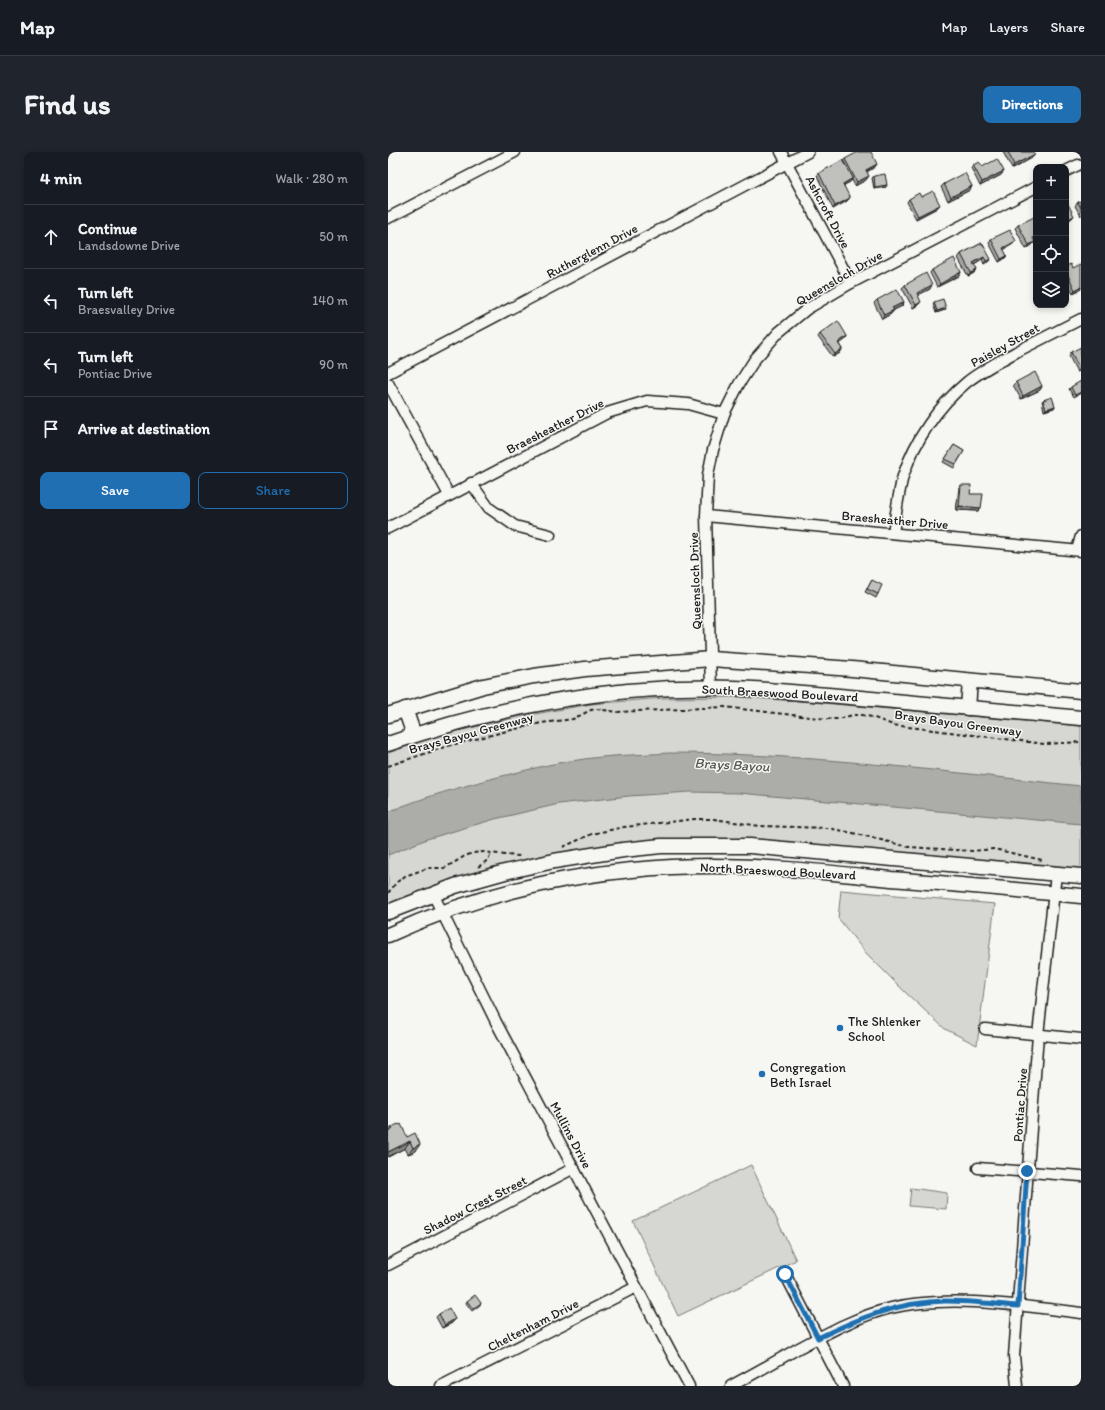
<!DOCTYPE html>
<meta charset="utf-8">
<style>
:root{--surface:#171b24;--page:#20242c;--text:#f1f3f6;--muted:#9ea1a6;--line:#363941;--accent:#1f6fb2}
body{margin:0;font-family:Itim,sans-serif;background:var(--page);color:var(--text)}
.controls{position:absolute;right:12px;top:12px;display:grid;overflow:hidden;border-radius:8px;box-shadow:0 2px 6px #0003}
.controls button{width:36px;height:36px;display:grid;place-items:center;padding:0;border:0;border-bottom:1px solid var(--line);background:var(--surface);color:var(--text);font:20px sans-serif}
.stop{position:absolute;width:12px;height:12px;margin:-9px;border:3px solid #1f6fb2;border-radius:50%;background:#fff}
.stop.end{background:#1f6fb2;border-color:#fff;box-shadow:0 1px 4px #0008}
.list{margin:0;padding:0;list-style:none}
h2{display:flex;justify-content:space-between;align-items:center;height:52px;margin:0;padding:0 16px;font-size:17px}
h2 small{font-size:13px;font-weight:400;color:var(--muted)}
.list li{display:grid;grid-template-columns:26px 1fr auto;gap:12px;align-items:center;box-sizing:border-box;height:64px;padding:0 16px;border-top:1px solid var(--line)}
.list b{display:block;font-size:15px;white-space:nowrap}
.list p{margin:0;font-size:13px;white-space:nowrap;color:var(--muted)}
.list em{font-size:13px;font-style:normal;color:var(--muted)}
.actions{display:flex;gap:8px;padding:12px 16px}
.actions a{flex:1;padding:9px 0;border:1px solid var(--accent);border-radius:8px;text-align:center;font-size:14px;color:var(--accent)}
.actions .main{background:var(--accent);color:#fff}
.icon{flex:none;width:22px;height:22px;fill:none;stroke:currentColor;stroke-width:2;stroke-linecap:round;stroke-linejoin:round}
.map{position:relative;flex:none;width:693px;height:1234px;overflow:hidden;border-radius:8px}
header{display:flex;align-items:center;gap:24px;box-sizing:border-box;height:56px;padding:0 20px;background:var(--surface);border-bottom:1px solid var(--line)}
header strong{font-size:19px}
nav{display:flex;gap:22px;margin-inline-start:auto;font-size:14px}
.intro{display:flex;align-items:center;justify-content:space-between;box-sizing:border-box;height:96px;padding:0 24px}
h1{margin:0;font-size:28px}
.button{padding:10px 18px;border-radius:8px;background:var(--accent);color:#fff;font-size:14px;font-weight:700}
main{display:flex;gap:24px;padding:0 24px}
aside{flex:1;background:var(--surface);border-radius:8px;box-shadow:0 2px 6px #0003}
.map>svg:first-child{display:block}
</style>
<header>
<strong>Map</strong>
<nav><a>Map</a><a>Layers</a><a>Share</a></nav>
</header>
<div class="intro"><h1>Find us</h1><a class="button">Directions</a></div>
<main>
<aside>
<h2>4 min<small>Walk · 280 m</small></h2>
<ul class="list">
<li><svg class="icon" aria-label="ahead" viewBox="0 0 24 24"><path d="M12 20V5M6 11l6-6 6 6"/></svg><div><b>Continue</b><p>Landsdowne Drive</p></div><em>50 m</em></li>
<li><svg class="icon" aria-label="left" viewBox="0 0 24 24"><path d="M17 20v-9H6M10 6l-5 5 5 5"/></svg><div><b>Turn left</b><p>Braesvalley Drive</p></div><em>140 m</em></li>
<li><svg class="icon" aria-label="left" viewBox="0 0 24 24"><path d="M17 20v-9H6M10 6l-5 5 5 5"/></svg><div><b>Turn left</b><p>Pontiac Drive</p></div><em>90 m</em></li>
<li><svg class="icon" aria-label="arrive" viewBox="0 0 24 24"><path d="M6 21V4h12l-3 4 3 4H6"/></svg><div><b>Arrive at destination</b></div></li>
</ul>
<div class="actions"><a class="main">Save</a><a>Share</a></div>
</aside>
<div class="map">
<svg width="693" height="1234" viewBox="0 0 693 1234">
<rect width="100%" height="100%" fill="#f6f6f2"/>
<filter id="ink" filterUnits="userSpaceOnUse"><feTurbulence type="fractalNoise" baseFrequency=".025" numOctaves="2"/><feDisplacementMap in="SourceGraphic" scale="8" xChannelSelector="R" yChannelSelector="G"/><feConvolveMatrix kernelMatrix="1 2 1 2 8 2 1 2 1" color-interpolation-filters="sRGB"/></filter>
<g filter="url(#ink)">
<!-- green -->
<g fill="#d6d6d2" stroke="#797977">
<path d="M349,545L423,550L693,574V720L223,693L176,700L113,714L0,755V601L49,584L125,566L203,552L276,546Z"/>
<path d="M453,738L607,752L589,893L557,877L517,840L477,800L450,766Z"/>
<path d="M363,1013L408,1108L290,1164L245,1069Z"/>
<path d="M523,1036L559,1041L558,1057L521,1054Z"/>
</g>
<!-- water -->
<path fill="#acaca9" stroke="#727271" d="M281,601C419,601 556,620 693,634V672L351,641L302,640L241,644L171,652L107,667L39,687L0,703V660C35,645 73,635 110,625C136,619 163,611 190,608C220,603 251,603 281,601Z"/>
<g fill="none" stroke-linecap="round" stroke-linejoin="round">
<defs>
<g id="minor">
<path d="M393,0L463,131"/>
<path d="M678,19L690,13"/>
<path d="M0,66L127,0"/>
<path d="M0,221L420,0"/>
<path d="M0,231L61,343"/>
<path d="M83,331L101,356L127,374L162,383"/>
<path d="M318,364L693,399"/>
<path d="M0,376L219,261L259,249L300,252L336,262"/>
<path d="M505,381C508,362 510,343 515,324C527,288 550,254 579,230C594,218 612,209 628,200C650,189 671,178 693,167"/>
<path d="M689,398L693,384"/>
<path d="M323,536L318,364L320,323L325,298L336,262L351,232L367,207L391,180L419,157L463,131L648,35"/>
<path d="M45,742L108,870L301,1234"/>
<path d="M597,877L693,887"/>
<path d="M590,1016L693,1024"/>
<path d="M0,1113L186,1016"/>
<path d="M397,1122L455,1234"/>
<path d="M53,1234L248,1135"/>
<path d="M343,1234C365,1222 387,1210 409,1197C439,1181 470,1164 503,1156C562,1142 634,1154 693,1161"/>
<path d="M629,1234L626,1204L650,883L668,722"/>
</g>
<g id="secondary">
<path d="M580,556L582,529"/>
<path d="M17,557L26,583"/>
<path d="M0,563L95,534L146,524L197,517L323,507L464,517L693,539"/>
<path d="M0,592C78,565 158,547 240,539C275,536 311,535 346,536C377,537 409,541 440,543C525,550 609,558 693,566"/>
<path d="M0,760L67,734L117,720L166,709L235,698L273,694H362L693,724"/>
<path d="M0,783C101,736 214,714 326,714C385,714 444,721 503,727C566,732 630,738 693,744"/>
</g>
</defs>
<!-- minor casing -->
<use href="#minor" stroke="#1c1c1c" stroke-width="13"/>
<!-- secondary casing -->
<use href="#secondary" stroke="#1c1c1c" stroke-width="17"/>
<!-- path -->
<g stroke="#1c1c1c" stroke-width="2" stroke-dasharray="4 3" stroke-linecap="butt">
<path d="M0,614L60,594L115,580L153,571L185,567L203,558L208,557L230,560L336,555L439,567H450L465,563H474L484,565L505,573L657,592L693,590"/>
<path d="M175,695L204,682L236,675L307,667H326L372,674L440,676L465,681L521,695L584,699L606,697L654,708"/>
<path d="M90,715L100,708L103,701"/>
<path d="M0,741L9,730L17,724L40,716H57L77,704L85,701L96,700L117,703L132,704"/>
</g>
<!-- minor -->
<use href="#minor" stroke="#f6f6f2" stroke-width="10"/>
<!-- secondary -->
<use href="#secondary" stroke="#f6f6f2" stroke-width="14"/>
</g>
<!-- wall -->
<g fill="#a5a5a3" stroke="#1c1c1c">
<path d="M615,0H646L647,2L644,6L624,17Z"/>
<path d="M457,7L487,15L479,20L478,28L467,34L464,28L462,30L456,33L459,49L445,57L429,24L431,21L455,9Z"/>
<path d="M585,13L594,15L616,19L613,23L592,34L583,16Z"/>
<path d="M486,24L498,35L486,37L484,26Z"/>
<path d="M556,32L584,34L582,38L560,49L553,35Z"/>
<path d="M533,45L549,56L528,67L519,50L521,47Z"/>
<path d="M693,49V64L687,54L690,50Z"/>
<path d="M630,73L646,88L644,93L638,97L627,76Z"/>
<path d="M603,87L628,89L625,92L615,98L619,104L616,107L611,110L601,91Z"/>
<path d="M594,91L600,110L596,113L594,108L586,113L589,118L586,121L580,124L570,106L573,102Z"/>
<path d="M678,115L685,116L693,137L685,141L678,127Z"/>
<path d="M544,118L573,120L571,124L549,135L542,121Z"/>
<path d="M517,133L542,137L530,143V153L525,156L514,136Z"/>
<path d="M489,148L516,150L514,154L506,158L503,162L494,167L486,151Z"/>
<path d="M546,150L557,158L548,161L545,152Z"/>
<path d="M432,182L459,184L457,188L451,192L454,197L452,201L445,205L430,185Z"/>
<path d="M683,200L693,218L689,220L681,204Z"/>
<path d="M628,230L654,234L652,238L633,247L625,233Z"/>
<path d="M693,230V241L686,245L681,237L683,235Z"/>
<path d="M655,248L667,254L666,256L656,259L654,249Z"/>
<path d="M566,293L576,299L566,316L555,310Z"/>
<path d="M573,333L582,342L590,359L568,358L571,336Z"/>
<path d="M484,428L490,442L488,446L477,440Z"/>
<path d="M4,975L19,985L28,999L20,1002L17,996L0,1005V979Z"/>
<path d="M79,1149L93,1151L92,1153L84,1159L78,1151Z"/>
<path d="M51,1162L67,1167L64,1171L54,1176L48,1165Z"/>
</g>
<!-- shaded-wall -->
<g fill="#868684" stroke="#1c1c1c">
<path d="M647,2L644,6L624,17L626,13Z"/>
<path d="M489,12L487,15L475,21L478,18Z"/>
<path d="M616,19L613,23L592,34L594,30Z"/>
<path d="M481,24L478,28L467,34L469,30Z"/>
<path d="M465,26L462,30L452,35L455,32Z"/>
<path d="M499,33L498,35L486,37L487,35Z"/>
<path d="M584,34L582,38L560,49L563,45Z"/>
<path d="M462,46L459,49L445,57L447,54Z"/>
<path d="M552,53L549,56L528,67L530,64Z"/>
<path d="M686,64L683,67L678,70V68Z"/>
<path d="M628,89L625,92L612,100L615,96Z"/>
<path d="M647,90L644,93L638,97L641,93Z"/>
<path d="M619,104L616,107L611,110L613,107Z"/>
<path d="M596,105L594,108L583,115L585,111Z"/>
<path d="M603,107L600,110L596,113L598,109Z"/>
<path d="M589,118L586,121L580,124L583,121Z"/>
<path d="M573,120L571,124L549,135L552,132Z"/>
<path d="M544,133L542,137L526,145L529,141Z"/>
<path d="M693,135V137L685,141L687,138Z"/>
<path d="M516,150L514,154L502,160L504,156Z"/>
<path d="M533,150L530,153L525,156L528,153Z"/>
<path d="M558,156L557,158L548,161L549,159Z"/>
<path d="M506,158L503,162L494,167L496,163Z"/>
<path d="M459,184L457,188L448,194L450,191Z"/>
<path d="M454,197L452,201L445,205L447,202Z"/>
<path d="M693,215V218L689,220L691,216Z"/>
<path d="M654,234L652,238L633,247L635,244Z"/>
<path d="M667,254L666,256L656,259L658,257Z"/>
<path d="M571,354L593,356L590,359L568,358Z"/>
<path d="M22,989L17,996L0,1005V1000Z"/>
<path d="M32,992L28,999L20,1002L25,996Z"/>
<path d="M67,1167L64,1171L54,1176L57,1173Z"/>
</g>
<!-- building -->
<g fill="#c0c0bd" stroke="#1c1c1c">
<path d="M470,0H483L489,12L478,18L481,24L469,30L457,7Z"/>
<path d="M620,0H646L647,2L626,13Z"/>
<path d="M609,7L616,19L594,30L585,13L591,10L594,15Z"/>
<path d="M455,8L465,26L455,32L462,46L447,54L431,21Z"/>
<path d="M577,21L584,34L563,45L556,32Z"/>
<path d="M497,22L499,33L487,35L486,24Z"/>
<path d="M545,39L552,53L530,64L521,47L531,41L533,45Z"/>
<path d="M678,48L686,64L678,68Z"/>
<path d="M693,49V56L690,50Z"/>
<path d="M648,64V84L645,86L647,90L641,93L630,73Z"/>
<path d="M622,78L628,89L615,96L619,104L613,107L603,87Z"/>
<path d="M594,91L603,107L598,109L596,105L585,111L589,118L583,121L573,102Z"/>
<path d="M566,106L573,120L552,132L544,118Z"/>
<path d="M683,112L685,116L693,112V135L687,138L678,119V115Z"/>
<path d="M538,121L544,133L529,141L533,150L528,153L517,133Z"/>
<path d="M678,133L682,140L678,142Z"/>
<path d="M509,137L516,150L504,156L506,158L496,163L489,148Z"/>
<path d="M555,147L558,156L549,159L546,150Z"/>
<path d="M450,169L459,184L450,191L454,197L447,202L432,182Z"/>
<path d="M693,195V215L691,216L683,200Z"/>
<path d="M647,220L654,234L635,244L628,230Z"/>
<path d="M693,229V240L687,243L683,235Z"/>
<path d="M664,245L667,254L658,257L655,248Z"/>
<path d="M566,293L576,299L568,312L557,307Z"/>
<path d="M573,333H583L582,342H595L593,356L571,354Z"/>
<path d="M484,428L494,433L490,442L479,437Z"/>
<path d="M10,972L11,973L13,972L19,985L27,981L32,992L25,996L22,989L0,1000V979L5,977L4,975Z"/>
<path d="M87,1143L93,1151L85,1157L79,1149Z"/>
<path d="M61,1156L67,1167L57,1173L51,1162Z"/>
</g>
</g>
<g fill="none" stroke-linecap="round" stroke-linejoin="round" filter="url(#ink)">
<!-- route -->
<path stroke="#1f6fb2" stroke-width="5" d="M397,1122L430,1186C471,1166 511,1150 557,1149C582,1149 606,1152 630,1154L639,1019"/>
</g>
<!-- markers -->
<g fill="#1f6fb2" stroke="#f6f6f2" stroke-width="1.5">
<circle cx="452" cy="876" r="4"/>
<circle cx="374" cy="922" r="4"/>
</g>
<g text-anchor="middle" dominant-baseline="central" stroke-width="3" stroke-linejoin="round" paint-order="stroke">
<!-- street labels -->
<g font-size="13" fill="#1c1c1c" stroke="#f6f6f2">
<text transform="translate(440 60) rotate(62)">Ashcroft Drive</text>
<text transform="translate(204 99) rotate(-28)">Rutherglenn Drive</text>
<text transform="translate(451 126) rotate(-30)">Queensloch Drive</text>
<text transform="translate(617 193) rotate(-29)">Paisley Street</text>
<text transform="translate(167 274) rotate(-27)">Braesheather Drive</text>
<text transform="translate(507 368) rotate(5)">Braesheather Drive</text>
<text transform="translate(307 429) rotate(-92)">Queensloch Drive</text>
<text transform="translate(392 541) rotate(3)">South Braeswood Boulevard</text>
<text transform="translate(570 571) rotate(8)">Brays Bayou Greenway</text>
<text transform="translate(83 581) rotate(-15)">Brays Bayou Greenway</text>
<text transform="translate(390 719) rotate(3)">North Braeswood Boulevard</text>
<text transform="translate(632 953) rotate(-86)">Pontiac Drive</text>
<text transform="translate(183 983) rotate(62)">Mullins Drive</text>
<text transform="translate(87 1053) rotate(-27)">Shadow Crest Street</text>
<text transform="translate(145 1173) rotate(-27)">Cheltenham Drive</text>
</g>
<!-- poi labels -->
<g font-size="13" fill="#1c1c1c" stroke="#f6f6f2" text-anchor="start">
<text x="460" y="869">The Shlenker<tspan x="460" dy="15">School</tspan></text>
<text x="382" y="915">Congregation<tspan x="382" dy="15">Beth Israel</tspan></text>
</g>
<!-- water labels -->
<g font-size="14" font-style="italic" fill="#565654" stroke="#f6f6f2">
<text transform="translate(344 613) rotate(3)">Brays Bayou</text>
</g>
</g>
</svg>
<div class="controls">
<button>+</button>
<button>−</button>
<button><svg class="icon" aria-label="locate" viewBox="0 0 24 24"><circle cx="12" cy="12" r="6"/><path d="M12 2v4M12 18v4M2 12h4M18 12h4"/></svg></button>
<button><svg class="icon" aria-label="layers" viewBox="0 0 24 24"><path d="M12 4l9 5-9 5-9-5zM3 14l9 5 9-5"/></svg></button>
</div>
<div class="stop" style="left:397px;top:1122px"></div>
<div class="stop end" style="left:639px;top:1019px"></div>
</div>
</main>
